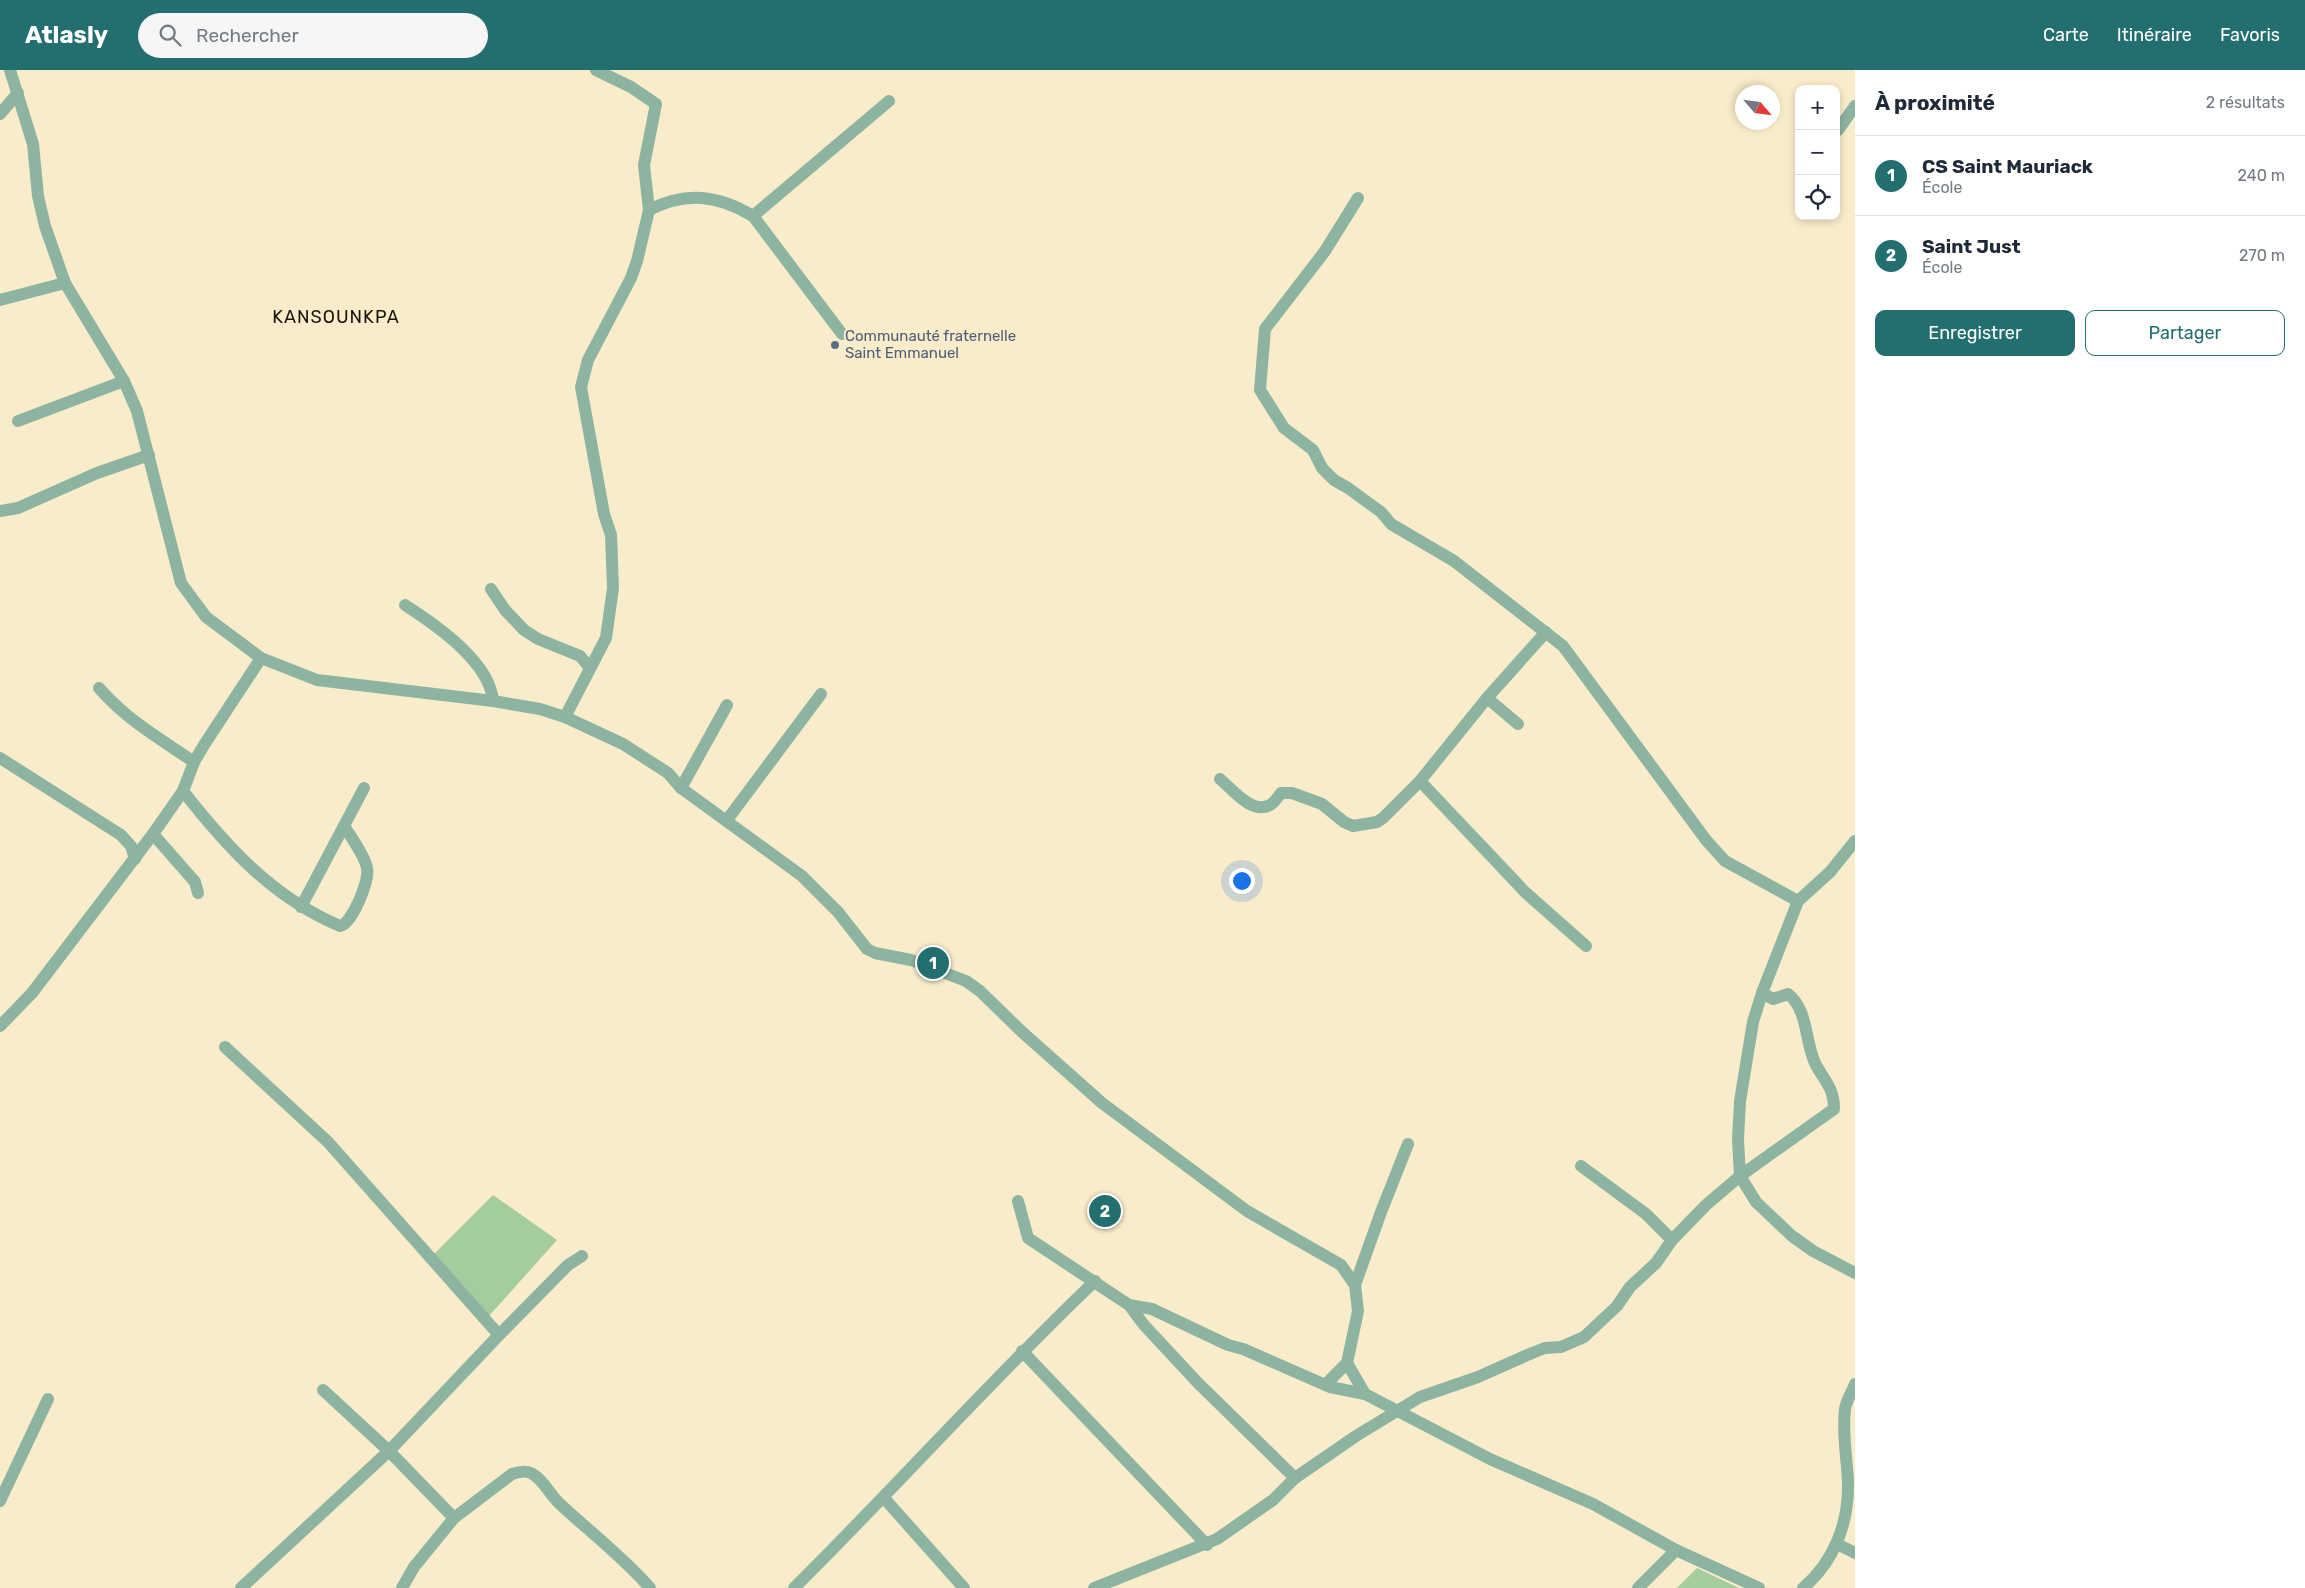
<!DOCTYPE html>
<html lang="fr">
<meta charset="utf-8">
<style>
:root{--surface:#fff;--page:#f6f6f7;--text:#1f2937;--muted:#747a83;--line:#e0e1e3;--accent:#236e6f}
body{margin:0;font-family:Rubik,sans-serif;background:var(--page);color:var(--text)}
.controls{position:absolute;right:15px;top:15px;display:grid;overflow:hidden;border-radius:10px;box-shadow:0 2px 8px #0003}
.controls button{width:45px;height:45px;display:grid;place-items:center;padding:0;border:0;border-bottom:1px solid var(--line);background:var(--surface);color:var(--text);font:25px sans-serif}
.compass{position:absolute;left:1735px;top:15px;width:45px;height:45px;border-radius:50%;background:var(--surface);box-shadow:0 2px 8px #0003;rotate:118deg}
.you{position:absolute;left:1241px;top:810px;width:18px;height:18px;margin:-12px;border:4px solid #fff;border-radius:50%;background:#1a73e8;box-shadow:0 0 0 8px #1a73e833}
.badge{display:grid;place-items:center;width:32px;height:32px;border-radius:50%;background:var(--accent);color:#fff;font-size:16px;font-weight:700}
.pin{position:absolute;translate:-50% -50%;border:2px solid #fff;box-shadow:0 1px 5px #0006}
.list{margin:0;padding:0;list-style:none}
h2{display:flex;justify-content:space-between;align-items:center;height:65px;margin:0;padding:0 20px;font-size:21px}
h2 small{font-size:16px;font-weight:400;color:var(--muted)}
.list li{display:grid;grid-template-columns:32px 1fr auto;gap:15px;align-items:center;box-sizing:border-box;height:80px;padding:0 20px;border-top:1px solid var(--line)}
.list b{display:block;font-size:19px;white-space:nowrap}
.list p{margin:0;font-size:16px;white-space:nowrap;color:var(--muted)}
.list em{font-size:16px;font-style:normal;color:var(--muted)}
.actions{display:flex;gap:10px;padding:15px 20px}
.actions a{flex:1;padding:11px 0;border:1px solid var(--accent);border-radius:10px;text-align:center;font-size:18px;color:var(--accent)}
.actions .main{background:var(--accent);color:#fff}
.icon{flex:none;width:28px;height:28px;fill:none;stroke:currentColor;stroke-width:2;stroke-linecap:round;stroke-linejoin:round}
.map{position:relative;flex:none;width:1855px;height:1518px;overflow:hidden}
header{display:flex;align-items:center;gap:30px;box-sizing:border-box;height:70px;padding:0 25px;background:var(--accent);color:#fff}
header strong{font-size:24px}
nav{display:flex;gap:28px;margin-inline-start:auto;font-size:18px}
.search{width:350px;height:45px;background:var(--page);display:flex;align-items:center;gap:12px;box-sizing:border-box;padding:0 18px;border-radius:28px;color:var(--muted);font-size:19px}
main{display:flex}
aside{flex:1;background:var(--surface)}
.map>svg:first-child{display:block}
</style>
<header>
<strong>Atlasly</strong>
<div class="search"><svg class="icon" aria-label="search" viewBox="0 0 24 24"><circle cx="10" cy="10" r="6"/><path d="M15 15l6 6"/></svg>Rechercher</div>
<nav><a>Carte</a><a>Itinéraire</a><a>Favoris</a></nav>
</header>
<main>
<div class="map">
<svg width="1855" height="1518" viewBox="0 0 1855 1518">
<rect width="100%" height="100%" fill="#f9ecca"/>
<!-- green -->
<g fill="#a5cc9e">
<path d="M493,1125L557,1170L488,1247L432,1186Z"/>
<path d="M1697,1498L1739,1518H1677Z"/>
</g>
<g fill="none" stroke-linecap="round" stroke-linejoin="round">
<!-- minor -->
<g stroke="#8db4a0" stroke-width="12">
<path d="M10,0L33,74L38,126L45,156L65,213L124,311L137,341L181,513L206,547L261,588L317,610L493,631L540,639L565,647L623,674L668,703L681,718L802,806L838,842L867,879L875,883L911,890L966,911L980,921L1021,961L1102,1033L1247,1141L1341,1195L1355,1215"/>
<path d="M0,44L18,23"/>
<path d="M1838,60L1855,36"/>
<path d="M1358,128L1325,181L1265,259L1260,320L1284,358L1313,380L1322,398L1334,410L1348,418L1381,442L1391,454L1454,491L1563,576L1706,770L1725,791L1798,831"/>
<path d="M649,140C686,121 718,125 753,146L842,264"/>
<path d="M753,146L889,31"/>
<path d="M0,230L65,213"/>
<path d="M18,351L124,311"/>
<path d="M0,441L18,438L97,403L149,385"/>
<path d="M491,519L505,540L524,560L538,569L580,586L590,598"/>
<path d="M405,535C436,555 490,592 493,631"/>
<path d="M99,618C128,651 159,668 194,692"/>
<path d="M1487,628L1518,654"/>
<path d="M565,647L606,568L613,518L611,465L604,444L581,317L588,290L631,208L637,191L649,140L644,95L656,34L631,17L596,0"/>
<path d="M0,688L121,765L131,776L135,789"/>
<path d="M1220,709C1232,719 1252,745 1270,735C1274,733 1278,727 1281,723H1292L1322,734L1344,752L1353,756L1377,752L1383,748L1420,711L1487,628L1546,562"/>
<path d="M1420,711L1525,822L1586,876"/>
<path d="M681,718L727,635"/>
<path d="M183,721C227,777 273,828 340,856C352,854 370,810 367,798C365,786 351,767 344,756"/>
<path d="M727,750L821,624"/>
<path d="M153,764L195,812L198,823"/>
<path d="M1855,771L1830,802L1798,831L1762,923L1753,952L1740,1031L1738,1069L1740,1106L1756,1132L1792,1166L1813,1181L1855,1203"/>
<path d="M301,837L364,718"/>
<path d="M0,956L32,923L153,764L183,721L194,692L204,675L261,588"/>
<path d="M225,977L328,1072L499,1265"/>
<path d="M1581,1096L1646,1144L1672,1170"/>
<path d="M1018,1131L1028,1168L1129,1235L1144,1255L1198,1313L1295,1408"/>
<path d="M1129,1235L1152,1239L1228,1275L1243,1279L1330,1317L1365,1324L1490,1389L1593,1434L1676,1480L1759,1518"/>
<path d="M1022,1281L1207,1475"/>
<path d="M1347,1293L1365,1324"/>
<path d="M1326,1314L1347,1293L1358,1241L1355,1215L1381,1142L1408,1074"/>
<path d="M323,1320L389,1381L454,1448"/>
<path d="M884,1428L964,1518"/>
<path d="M0,1431L48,1329"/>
<path d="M1837,1474L1855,1483"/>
<path d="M241,1518L389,1381L499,1265L568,1195L582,1186"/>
<path d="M402,1518L414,1497L454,1448L512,1404C518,1402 525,1400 531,1403C544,1410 549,1424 560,1434C590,1462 623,1487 650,1518"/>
<path d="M794,1518C896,1417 991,1310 1095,1211"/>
<path d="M1094,1518L1217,1469L1273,1430L1295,1408L1356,1366L1420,1327L1478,1307L1532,1283L1545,1278L1561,1277L1584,1267L1617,1236L1630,1217L1656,1193L1672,1170L1706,1135L1740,1106L1834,1039C1834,1017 1824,1011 1815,993C1805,972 1808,939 1788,924L1773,929L1762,923"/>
<path d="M1638,1518L1676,1480"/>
<path d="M1803,1518C1834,1492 1849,1453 1848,1412C1847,1388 1842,1364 1845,1339C1846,1331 1852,1322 1855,1314"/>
</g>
</g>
<!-- markers -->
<circle fill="#5c6f8a" stroke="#f9ecca" stroke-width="2" cx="835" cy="275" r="5"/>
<g text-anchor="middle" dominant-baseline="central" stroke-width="4" stroke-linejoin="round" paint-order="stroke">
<!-- service labels -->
<g font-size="15" fill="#4e5e75" stroke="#f9ecca" text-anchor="start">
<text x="845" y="266">Communauté fraternelle<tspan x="845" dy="17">Saint Emmanuel</tspan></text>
</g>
<!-- quarter labels -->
<g font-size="18" letter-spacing="1" fill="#1a1509" stroke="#f9ecca">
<text x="336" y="247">KANSOUNKPA</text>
</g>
</g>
</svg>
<div class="controls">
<button>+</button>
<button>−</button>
<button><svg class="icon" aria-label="locate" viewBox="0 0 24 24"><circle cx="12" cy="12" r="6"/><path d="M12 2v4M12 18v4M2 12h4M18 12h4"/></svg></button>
</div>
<svg class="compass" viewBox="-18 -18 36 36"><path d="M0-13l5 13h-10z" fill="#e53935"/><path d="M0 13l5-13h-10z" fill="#747a83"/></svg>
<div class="you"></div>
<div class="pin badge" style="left:933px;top:893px">1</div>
<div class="pin badge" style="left:1105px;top:1141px">2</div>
</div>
<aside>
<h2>À proximité<small>2 résultats</small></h2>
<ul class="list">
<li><span class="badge">1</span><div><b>CS Saint Mauriack</b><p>École</p></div><em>240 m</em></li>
<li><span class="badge">2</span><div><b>Saint Just</b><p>École</p></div><em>270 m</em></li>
</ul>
<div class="actions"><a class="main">Enregistrer</a><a>Partager</a></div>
</aside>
</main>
